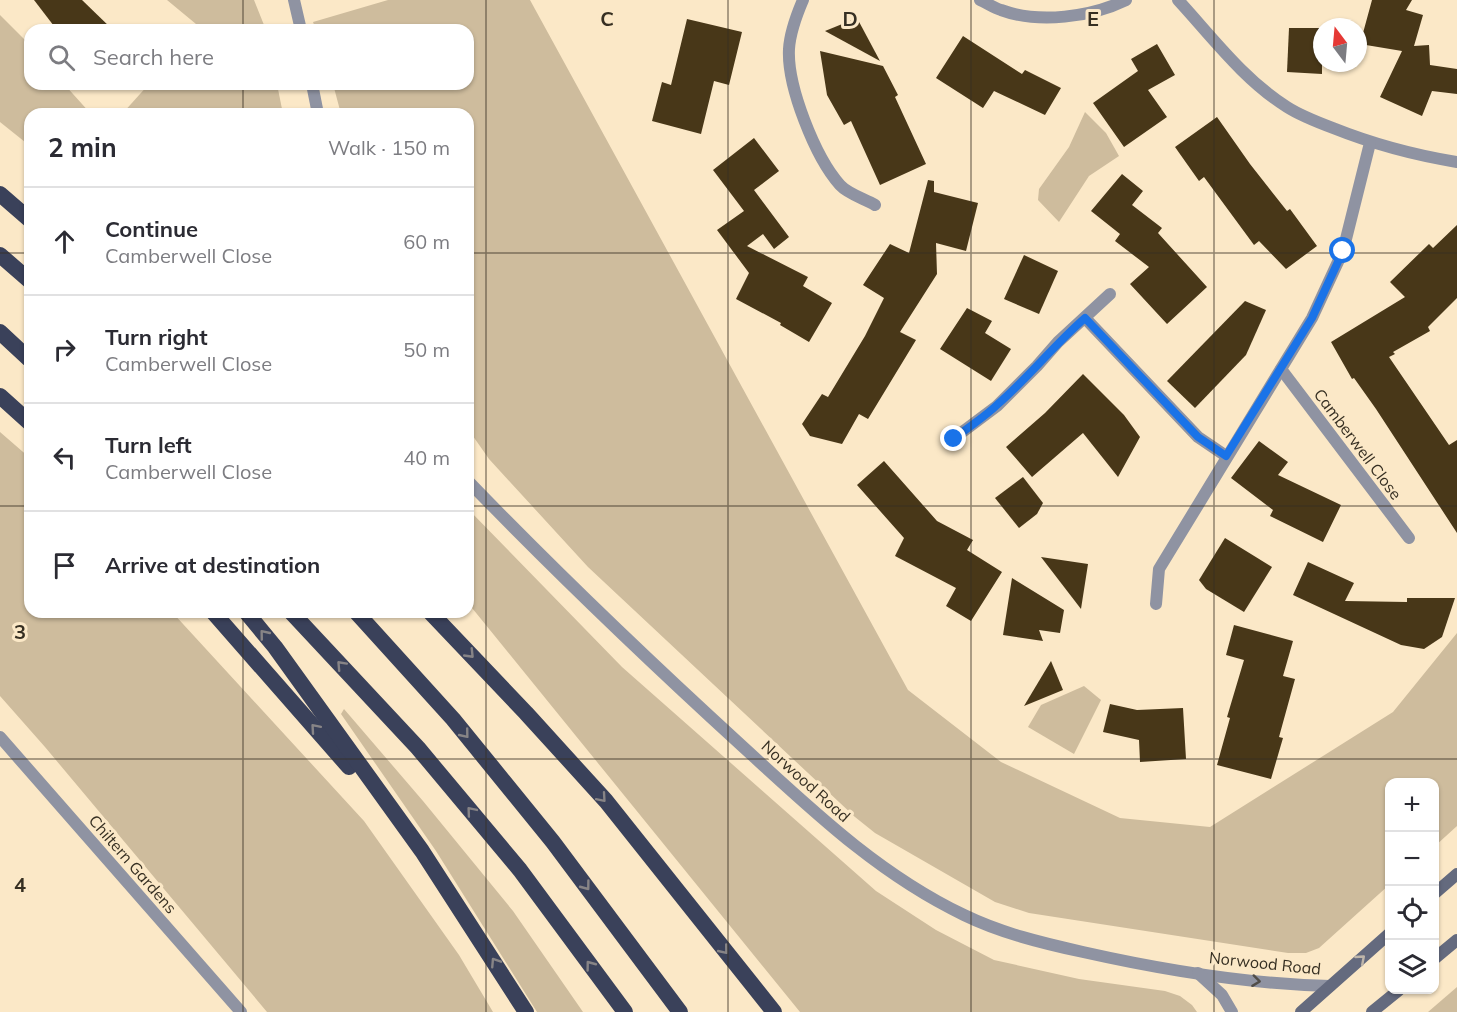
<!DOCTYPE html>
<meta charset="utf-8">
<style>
:root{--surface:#fff;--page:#f2f2f3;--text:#2b2b33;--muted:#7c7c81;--line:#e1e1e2}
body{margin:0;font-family:Mulish,sans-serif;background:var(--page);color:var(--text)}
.controls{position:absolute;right:18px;bottom:18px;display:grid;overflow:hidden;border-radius:12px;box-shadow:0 2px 4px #0004}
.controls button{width:54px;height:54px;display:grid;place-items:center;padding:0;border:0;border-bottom:2px solid var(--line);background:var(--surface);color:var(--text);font:30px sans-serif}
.compass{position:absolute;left:1313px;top:18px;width:54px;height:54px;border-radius:50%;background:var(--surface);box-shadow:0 2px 4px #0004;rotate:344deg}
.stop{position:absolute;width:18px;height:18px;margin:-14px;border:4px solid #1a73e8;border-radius:50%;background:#fff}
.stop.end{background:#1a73e8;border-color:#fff;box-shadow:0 2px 6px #0008}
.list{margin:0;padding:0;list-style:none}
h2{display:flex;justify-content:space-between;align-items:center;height:78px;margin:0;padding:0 24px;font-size:26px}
h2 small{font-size:20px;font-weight:400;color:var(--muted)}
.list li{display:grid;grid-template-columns:39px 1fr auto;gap:18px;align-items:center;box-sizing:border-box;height:108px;padding:0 24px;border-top:2px solid var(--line)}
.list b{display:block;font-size:22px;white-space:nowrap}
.list p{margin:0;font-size:20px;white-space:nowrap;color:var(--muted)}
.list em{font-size:20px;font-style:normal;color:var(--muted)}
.icon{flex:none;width:33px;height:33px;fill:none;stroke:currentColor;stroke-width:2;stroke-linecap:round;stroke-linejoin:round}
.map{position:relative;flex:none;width:1457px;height:1012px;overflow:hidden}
.search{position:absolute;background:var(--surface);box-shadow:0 2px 4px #0004;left:24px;top:24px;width:450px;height:66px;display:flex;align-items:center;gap:15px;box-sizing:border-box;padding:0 21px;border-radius:18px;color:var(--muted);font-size:22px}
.panel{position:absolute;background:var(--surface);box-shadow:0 2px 4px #0004;left:24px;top:108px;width:450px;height:510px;border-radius:18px}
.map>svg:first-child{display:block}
</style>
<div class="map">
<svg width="1457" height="1012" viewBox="0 0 1457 1012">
<rect width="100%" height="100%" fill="#fbe8c7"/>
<!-- green -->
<g fill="#cebc9d">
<path d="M167,0H254L266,30H193L196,24Z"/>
<path d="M388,0H530L908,690L1001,762L1120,818L1210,827L1393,712L1457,633V826L1435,846L1434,782H1390L1389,885L1319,948L1306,953H1288L1029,913L995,902L875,833L855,817L588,567L489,459L468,429V114H341L333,84H468V30H316L313,22Z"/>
<path d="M0,15L30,45V84H64L91,114H30V146L0,122Z"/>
<path d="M149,84H277L283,114H122Z"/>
<path d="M1085,112L1106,133L1119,156L1089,176L1059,222L1038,200L1039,189L1069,147Z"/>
<path d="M0,432L30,458V612H172L364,821L459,955L493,1012H267L45,747L0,696Z"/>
<path d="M468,509L622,667L876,891L936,930L994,960L1079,979L1165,991L1180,996L1192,1005L1197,1012H800L468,603Z"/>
<path d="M1084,686L1101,700L1074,754L1028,727L1041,705Z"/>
<path d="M344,709L423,801L513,911L583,1012H537L436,851L341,714Z"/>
<path d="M1457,987V1012H1428Z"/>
</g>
<!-- building -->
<g fill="#483718">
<path d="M34,0H82L113,30H57Z"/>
<path d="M1372,0H1412L1406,10L1423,15L1414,46L1429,45L1430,65L1457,69V94L1432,91L1422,116L1380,97L1402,51L1360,44Z"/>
<path d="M857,18L880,61L825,31Z"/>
<path d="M687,19L742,32L729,85L714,81L701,134L652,121L662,82L671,85Z"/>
<path d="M1289,28H1322V74L1287,72Z"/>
<path d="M963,36L1022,74L1025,70L1061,88L1045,115L994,91L983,108L936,78Z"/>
<path d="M1157,44L1175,75L1148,90L1167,117L1124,147L1093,103L1138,71L1131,59Z"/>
<path d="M820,51L883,66L898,95L895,97L926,164L880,185L851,121L844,125L827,95Z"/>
<path d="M1217,117L1250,164L1287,211L1290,209L1317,246L1286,269L1259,241L1254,245L1204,177L1199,181L1175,147Z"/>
<path d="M754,138L779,171L754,190L789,237L774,249L763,234L747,246L808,277L803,286L832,303L809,342L780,325L781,323L736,299L749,273L717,230L744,211L713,170Z"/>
<path d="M1122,174L1143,191L1132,205L1162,228L1158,233L1207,287L1167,324L1130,284L1149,267L1115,241L1120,234L1091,211Z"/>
<path d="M928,180L934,181V192L978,203L966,251L936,243L937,274L900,332L916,340L868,419L859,414L842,444L810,436L802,424L822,394L828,397L865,336L884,298L863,285L890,244L909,253Z"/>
<path d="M1457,225V298L1428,327L1430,331L1393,352L1395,354L1389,357L1449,445L1457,440V533L1376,409L1354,378L1352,379L1331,342L1405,297L1390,282L1429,244L1433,248Z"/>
<path d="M1024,255L1058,271L1039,314L1004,299Z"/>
<path d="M1245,301L1266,310L1246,355L1195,408L1167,381Z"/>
<path d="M967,308L992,321L985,333L1011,349L991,381L940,349Z"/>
<path d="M1083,374L1124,415L1140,437L1118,477L1083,433L1032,477L1006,447L1045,413Z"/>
<path d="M1259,441L1288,462L1278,475L1341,505L1323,542L1270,516L1273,510L1231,478Z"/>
<path d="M884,461L937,521L973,540L967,550L1002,572L971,621L946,606L956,588L895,556L904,538L857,485Z"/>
<path d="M1023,477L1043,503L1037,514L1019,528L995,498Z"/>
<path d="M1225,538L1272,567L1244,612L1206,589L1199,580Z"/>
<path d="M1041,557L1088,564L1081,609Z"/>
<path d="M1308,562L1354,583L1345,601L1407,602V598H1455L1442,637L1424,649L1401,645L1293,595Z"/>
<path d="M1012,578L1064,610L1060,633L1039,630L1043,641L1003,635Z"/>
<path d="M1234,625L1293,641L1283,676L1295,679L1279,737L1283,738L1271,779L1217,765L1230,718L1227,717L1244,660L1226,655Z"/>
<path d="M1051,661L1063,690L1024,706Z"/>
<path d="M1110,704L1137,710L1183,708L1186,759L1140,762L1139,740L1103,732Z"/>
</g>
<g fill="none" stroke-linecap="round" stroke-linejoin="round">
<!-- minor -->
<g stroke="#8f93a2" stroke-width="12">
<path d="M294,0L301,30"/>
<path d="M803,0C797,14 790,33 789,49C787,86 815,157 840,185C848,194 865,199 875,205"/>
<path d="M980,0C987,3 994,8 1001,10C1039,24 1091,17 1126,0"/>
<path d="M1178,0C1212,37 1244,80 1287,107C1301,116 1317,122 1333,128C1373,144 1414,155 1457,162"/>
<path d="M312,84L318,114"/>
<path d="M1085,318L1198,437L1226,456"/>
<path d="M1281,369L1409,538"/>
<path d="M953,439L997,406L1037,366L1058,342L1110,294"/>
<path d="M468,481C556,572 648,660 741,745C811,809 878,874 964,915C1001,933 1042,943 1083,952C1163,970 1247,984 1330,986"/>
<path d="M1156,604L1159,569L1312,318L1343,251L1370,143"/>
<path d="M0,737L241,1012"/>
<path d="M1198,973L1222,995L1232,1012"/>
</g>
<!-- secondary -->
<g stroke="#646a7e" stroke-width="12">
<path d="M1434,894L1457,874"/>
<path d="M1434,959L1457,940"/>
<path d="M1301,1012L1390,933"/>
<path d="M1372,1012L1399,990"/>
</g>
<!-- trunk -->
<g stroke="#3a415a" stroke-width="16">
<path d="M0,194L30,220"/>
<path d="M0,255L30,281"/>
<path d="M0,332L30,360"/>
<path d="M0,396L30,423"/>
<path d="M213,612L349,767"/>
<path d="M246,612L275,647L422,851L526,1012"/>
<path d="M291,612L418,748L520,870L625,1012"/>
<path d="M356,612L453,719L553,842L680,1012"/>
<path d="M430,612L526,713L606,801L774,1012"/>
</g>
</g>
<!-- one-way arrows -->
<defs><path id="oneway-chevron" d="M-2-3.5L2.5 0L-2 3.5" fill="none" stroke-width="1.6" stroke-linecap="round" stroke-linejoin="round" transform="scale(1.5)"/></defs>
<g stroke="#878486">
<use href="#oneway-chevron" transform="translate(264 634) rotate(-129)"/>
<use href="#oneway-chevron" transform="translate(470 654) rotate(46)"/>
<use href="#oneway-chevron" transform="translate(341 665) rotate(-133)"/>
<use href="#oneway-chevron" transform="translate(315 728) rotate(-131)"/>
<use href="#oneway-chevron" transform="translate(465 734) rotate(51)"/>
<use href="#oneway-chevron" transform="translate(602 798) rotate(49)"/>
<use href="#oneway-chevron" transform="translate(471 811) rotate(-130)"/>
<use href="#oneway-chevron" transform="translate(586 886) rotate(53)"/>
<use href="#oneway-chevron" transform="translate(724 950) rotate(51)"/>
<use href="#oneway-chevron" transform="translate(495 962) rotate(-123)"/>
<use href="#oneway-chevron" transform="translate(590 965) rotate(-127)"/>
</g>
<use stroke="#bfb6aa" href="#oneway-chevron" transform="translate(1361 959) rotate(-41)"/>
<use stroke="#514d48" href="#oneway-chevron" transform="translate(1256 981) rotate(7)"/>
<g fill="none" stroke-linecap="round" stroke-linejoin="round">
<!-- route -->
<path stroke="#1a73e8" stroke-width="8" d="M954,439C968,427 985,417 998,404C1029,377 1054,345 1085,318L1198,437L1226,456L1312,318L1343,251"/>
</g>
<!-- grid -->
<path fill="none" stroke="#362f22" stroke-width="1.5" stroke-opacity="0.55" d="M243,0V30M486,0V1012M728,0V1012M971,0V1012M1214,0V1012M243,84V114M0,253H30M468,253H1457M0,506H30M468,506H1457M243,612V1012M0,759H1457"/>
<g text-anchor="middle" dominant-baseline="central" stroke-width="6" stroke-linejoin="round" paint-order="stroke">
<!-- street labels -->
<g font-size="16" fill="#362f22" stroke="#fbe8c7">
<text transform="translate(1358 444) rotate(53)">Camberwell Close</text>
<text transform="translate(806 781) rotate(42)">Norwood Road</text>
<text transform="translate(133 864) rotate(49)">Chiltern Gardens</text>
<text transform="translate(1265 963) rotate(6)">Norwood Road</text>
</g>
</g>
<g font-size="20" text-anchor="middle" font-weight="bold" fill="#362f22" stroke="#fbe8c7" stroke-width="6" stroke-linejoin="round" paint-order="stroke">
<text x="607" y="26">C</text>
<text x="850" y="26">D</text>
<text x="1093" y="26">E</text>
<text x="20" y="639">3</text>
<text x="20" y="892">4</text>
</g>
</svg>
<div class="controls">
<button>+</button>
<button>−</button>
<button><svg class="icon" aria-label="locate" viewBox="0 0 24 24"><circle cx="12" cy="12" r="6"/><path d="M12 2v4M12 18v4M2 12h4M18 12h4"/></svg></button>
<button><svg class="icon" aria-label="layers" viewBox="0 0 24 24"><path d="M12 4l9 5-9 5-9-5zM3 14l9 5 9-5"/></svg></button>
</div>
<svg class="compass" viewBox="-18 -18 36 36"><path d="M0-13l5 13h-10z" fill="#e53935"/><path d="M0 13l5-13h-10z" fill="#7c7c81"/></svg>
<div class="stop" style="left:1343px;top:251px"></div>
<div class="stop end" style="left:954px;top:439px"></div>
<div class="search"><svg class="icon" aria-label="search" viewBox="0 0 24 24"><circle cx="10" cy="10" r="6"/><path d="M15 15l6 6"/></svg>Search here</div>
<section class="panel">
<h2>2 min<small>Walk · 150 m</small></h2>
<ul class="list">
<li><svg class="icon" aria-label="ahead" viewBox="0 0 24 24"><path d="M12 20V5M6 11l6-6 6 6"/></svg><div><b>Continue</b><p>Camberwell Close</p></div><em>60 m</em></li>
<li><svg class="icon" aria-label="right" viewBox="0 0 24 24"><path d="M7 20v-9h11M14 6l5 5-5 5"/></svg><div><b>Turn right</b><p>Camberwell Close</p></div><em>50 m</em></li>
<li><svg class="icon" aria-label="left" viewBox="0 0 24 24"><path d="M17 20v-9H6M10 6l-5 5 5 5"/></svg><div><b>Turn left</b><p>Camberwell Close</p></div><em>40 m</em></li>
<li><svg class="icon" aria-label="arrive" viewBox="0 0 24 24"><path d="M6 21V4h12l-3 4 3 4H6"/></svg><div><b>Arrive at destination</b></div></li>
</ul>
</section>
</div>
